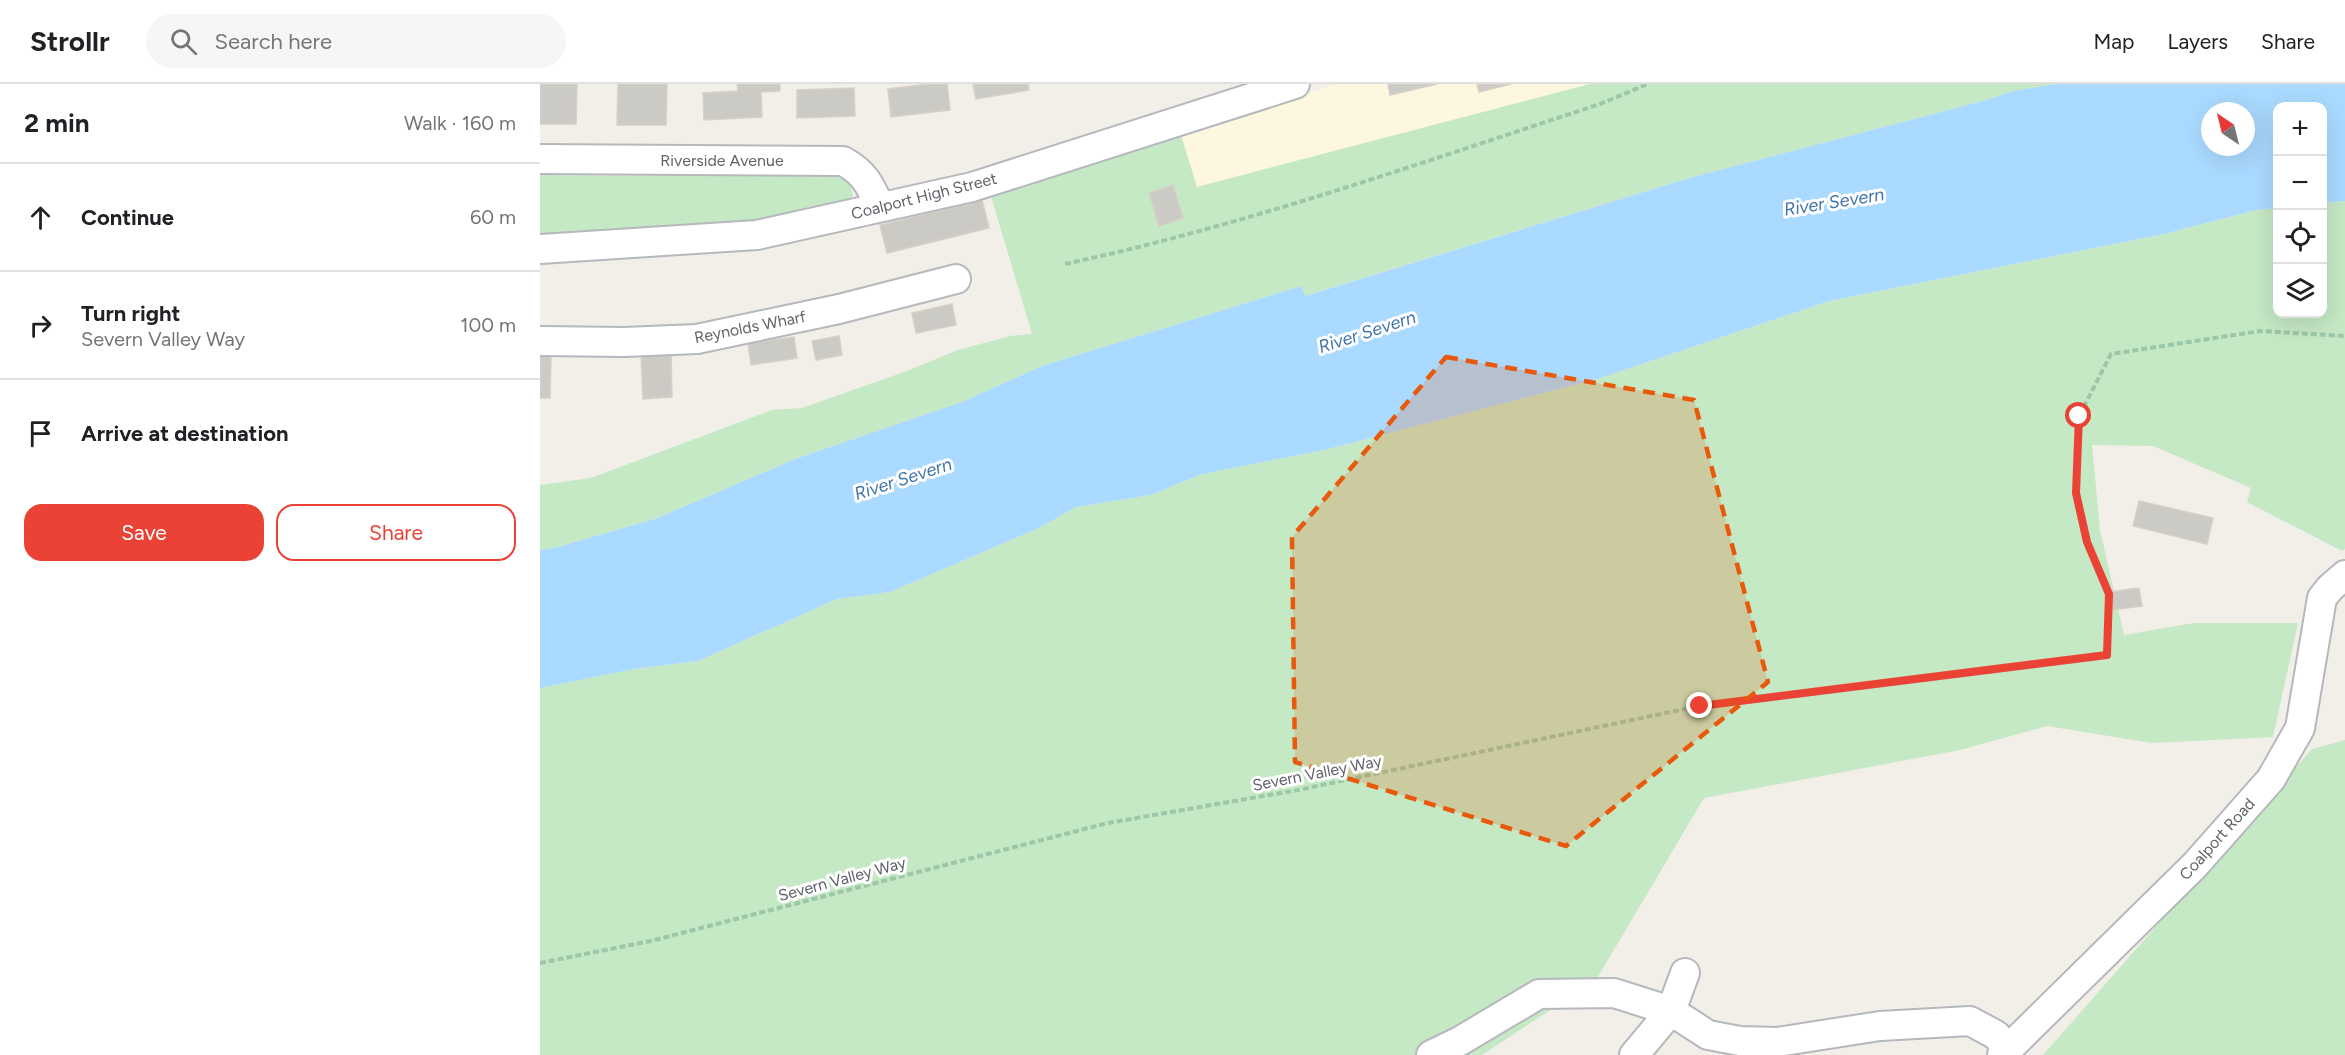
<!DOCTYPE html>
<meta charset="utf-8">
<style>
:root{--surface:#fff;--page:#f6f6f6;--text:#202124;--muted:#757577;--line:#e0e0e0;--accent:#ea4335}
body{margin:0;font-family:Figtree,sans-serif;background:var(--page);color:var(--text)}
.controls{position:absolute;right:18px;top:18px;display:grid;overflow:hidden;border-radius:12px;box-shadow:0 6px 24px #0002}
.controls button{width:54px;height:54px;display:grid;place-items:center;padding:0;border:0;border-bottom:2px solid var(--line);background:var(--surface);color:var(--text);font:30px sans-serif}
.compass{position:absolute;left:1661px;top:18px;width:54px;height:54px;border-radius:50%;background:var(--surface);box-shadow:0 6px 24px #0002;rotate:325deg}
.stop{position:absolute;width:18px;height:18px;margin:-14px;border:4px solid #ea4335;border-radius:50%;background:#fff}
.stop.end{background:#ea4335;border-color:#fff;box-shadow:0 2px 6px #0008}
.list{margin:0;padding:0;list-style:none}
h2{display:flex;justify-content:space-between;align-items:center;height:78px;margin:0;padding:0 24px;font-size:26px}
h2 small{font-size:20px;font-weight:400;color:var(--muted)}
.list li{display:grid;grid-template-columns:39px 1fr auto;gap:18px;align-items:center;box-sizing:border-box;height:108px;padding:0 24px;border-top:2px solid var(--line)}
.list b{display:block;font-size:22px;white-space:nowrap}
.list p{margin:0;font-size:20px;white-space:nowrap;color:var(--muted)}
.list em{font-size:20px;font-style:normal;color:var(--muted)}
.actions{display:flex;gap:12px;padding:18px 24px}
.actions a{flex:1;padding:14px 0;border:2px solid var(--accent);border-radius:18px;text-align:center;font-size:21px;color:var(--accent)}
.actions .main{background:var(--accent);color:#fff}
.icon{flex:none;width:33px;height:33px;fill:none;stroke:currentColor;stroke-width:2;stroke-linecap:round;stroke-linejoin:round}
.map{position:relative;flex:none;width:1805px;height:971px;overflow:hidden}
header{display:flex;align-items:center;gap:36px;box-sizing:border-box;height:84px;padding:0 30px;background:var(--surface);border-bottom:2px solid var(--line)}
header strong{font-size:28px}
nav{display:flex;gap:33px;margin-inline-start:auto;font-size:21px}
.search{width:420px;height:54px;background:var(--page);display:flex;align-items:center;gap:15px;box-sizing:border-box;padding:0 21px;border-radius:33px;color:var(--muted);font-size:22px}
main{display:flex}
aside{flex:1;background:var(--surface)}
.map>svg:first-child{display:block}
</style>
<header>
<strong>Strollr</strong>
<div class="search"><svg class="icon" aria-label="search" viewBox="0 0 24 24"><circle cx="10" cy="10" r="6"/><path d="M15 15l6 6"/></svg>Search here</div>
<nav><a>Map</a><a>Layers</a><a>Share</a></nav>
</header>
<main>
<aside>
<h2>2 min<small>Walk · 160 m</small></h2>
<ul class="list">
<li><svg class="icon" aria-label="ahead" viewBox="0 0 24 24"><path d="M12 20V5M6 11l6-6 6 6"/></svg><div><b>Continue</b></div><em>60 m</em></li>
<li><svg class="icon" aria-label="right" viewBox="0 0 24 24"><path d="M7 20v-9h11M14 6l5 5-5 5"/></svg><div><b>Turn right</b><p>Severn Valley Way</p></div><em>100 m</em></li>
<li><svg class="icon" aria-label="arrive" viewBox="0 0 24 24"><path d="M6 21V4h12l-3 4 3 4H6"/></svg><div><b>Arrive at destination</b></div></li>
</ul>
<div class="actions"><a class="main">Save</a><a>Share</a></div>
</aside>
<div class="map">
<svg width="1805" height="971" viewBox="0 0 1805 971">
<rect width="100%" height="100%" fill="#f1efe8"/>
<!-- commercial -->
<path fill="#fef7e0" d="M797,0H1050L657,103L640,48Z"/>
<!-- green -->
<g fill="#c5e8c5">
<path d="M1050,0H1515L1474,7L1439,18L1153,93L764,212L761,202L502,282L422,318L255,375L115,435L14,464L0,466V401L51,394L232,326L262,324L367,287L418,266L470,252L492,250L450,109L640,48L657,103Z"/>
<path d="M275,87L302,90L310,100L313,112L299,121L174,145L0,152V91L99,92Z"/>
<path d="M1805,117V465L1802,467L1707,418L1711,404L1613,362L1552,361L1560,446L1584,551L1654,539H1758L1733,653L1612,659L1507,642L1420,666L1164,714L1056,896L942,971H0V604L94,585L158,577L297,515L350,508L499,444L536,423L611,411L662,390L784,366L1057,295L1289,217L1624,150L1716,126L1737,124L1738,230H1782L1783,119Z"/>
<path d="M1805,656V971H1503L1772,665Z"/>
</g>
<!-- water -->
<path fill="#aadaff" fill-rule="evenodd" d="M1515,0H1805V117L1783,119L1782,22H1738L1737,124L1716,126L1624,150L1289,217L1057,295L784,366L662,390L611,411L536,423L499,444L350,508L297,515L158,577L94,585L0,604V466L14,464L115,435L255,375L422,318L502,282L761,202L765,212L1153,93L1439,18L1474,7ZM1670,27H1706V63H1670Z"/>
<!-- building -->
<g fill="#cccac5" stroke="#d6d1c6" stroke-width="1.5">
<path d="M0,0H37L36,40H0Z"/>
<path d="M78,0H127L126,41H77Z"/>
<path d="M197,0H240V7L221,8L222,33L164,36L163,9L198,7Z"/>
<path d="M390,0H407L410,26L351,33L348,5Z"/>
<path d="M433,0H488L489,6L436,15Z"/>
<path d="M848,0H897L850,11Z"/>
<path d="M937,0H971L939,8Z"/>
<path d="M314,4L315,32L257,34V6Z"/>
<path d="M633,101L643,134L619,142L609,109Z"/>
<path d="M442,116L449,144L347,169L340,141Z"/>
<path d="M412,220L416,241L376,249L372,229Z"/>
<path d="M299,252L302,271L276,276L272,257Z"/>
<path d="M254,253L257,274L211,281L208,259Z"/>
<path d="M131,268L132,313L103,315L101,269Z"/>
<path d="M0,272L11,273L10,314H0Z"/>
<path d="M1599,417L1673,434L1667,460L1593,442Z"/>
<path d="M1599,504L1602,522L1571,526L1569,508Z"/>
</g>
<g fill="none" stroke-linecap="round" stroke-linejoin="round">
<defs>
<g id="minor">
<path d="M0,75L303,77C325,89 330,101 340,123"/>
<path d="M0,165L217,151L432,103L755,0"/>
<path d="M0,257L84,258L157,255L299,225L416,195"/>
<path d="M891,971L920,957L999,910L1074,909L1131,927L1168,951L1200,957L1237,958L1340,942L1430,937L1456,951L1468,965"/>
<path d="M1094,971L1131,927L1145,889"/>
<path d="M1462,971L1655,781L1731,695L1760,644L1782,514L1790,504L1805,491"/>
</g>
</defs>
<!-- minor casing -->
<use href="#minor" stroke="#b5b8bc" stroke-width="32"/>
<!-- path -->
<g stroke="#9cc7a9" stroke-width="4" stroke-dasharray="6 3" stroke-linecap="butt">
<path d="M525,180C707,141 883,78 1060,20L1108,0"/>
<path d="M0,879L111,857L568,739L758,706L1159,622L1567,571L1569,510L1547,458L1536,409L1539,332L1571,270L1720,247L1805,252"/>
</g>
<!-- minor -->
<use href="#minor" stroke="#fff" stroke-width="28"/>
</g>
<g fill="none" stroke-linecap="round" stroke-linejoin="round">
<!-- route -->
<path stroke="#ea4335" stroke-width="8" d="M1160,622L1567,571L1569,510L1547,458L1536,409L1539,332"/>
</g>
<!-- marked area -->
<path fill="#e8590c" fill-opacity="0.2" stroke="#e8590c" stroke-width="4.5" stroke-dasharray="12 8" stroke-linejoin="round" d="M906,273L1154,316L1228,598L1026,762L755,678L752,453Z"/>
<g text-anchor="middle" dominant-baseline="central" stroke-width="6" stroke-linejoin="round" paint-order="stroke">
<!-- street labels -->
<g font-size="16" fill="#5f6368" stroke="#fff">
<text x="182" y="76">Riverside Avenue</text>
<text transform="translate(384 112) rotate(-14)">Coalport High Street</text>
<text transform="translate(210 243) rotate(-11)">Reynolds Wharf</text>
<text transform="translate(777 689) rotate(-11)">Severn Valley Way</text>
<text transform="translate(1677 755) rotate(-48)">Coalport Road</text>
<text transform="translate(302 795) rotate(-15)">Severn Valley Way</text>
</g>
<!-- water labels -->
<g font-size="18" font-style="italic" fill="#4174aa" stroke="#fff">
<text transform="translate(1294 118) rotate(-9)">River Severn</text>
<text transform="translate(827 248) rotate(-18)">River Severn</text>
<text transform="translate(363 395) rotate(-18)">River Severn</text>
</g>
</g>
</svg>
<div class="controls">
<button>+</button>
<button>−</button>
<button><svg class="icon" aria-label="locate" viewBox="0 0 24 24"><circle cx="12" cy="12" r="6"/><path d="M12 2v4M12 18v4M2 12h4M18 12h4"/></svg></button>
<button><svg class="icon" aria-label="layers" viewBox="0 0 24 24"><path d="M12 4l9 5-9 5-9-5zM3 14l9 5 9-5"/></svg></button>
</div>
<svg class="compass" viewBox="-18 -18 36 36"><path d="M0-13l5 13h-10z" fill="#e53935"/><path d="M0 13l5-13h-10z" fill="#757577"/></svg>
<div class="stop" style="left:1539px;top:332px"></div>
<div class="stop end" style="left:1160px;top:622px"></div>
</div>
</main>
